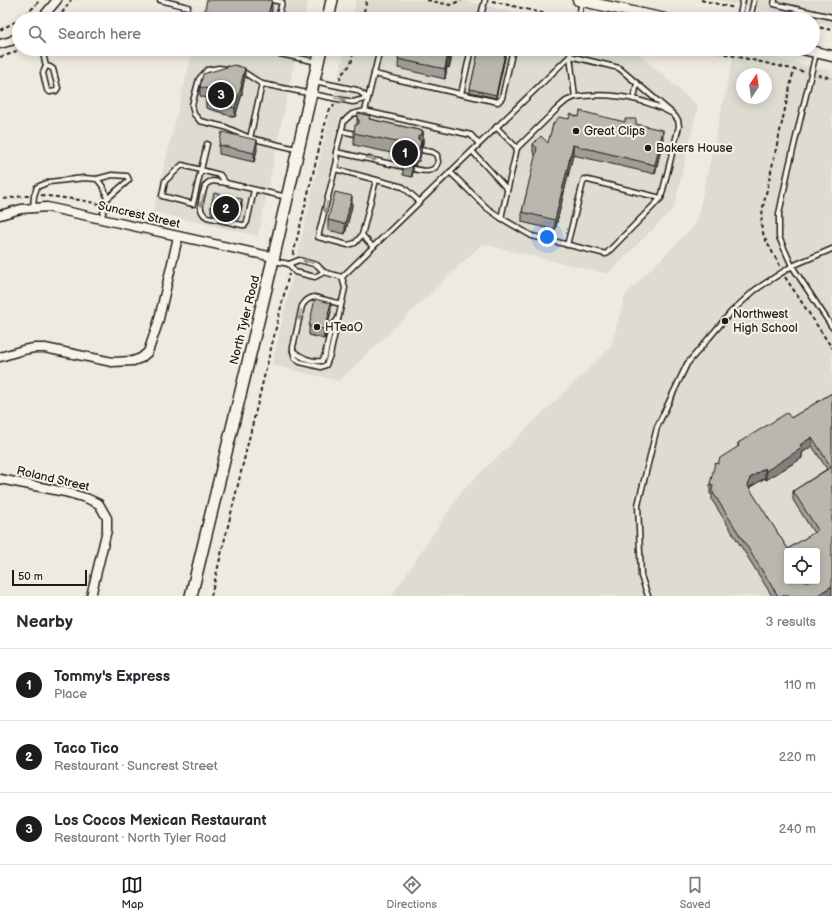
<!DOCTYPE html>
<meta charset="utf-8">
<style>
:root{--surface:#fff;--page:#f2f2f3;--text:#2b2b33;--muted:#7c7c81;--line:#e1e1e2;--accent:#1c1c1c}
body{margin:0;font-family:"Balsamiq Sans",sans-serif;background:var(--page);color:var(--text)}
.controls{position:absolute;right:12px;bottom:12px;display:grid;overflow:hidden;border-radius:4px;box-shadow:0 2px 10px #0003}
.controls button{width:36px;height:36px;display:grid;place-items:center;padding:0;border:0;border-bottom:1px solid var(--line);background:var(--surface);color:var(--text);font:20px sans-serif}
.compass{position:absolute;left:736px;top:68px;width:36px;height:36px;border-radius:50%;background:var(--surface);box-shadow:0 2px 10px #0003;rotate:13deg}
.scale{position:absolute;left:12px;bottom:10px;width:75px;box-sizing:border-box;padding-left:4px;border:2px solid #1c1c1c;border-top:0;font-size:11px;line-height:14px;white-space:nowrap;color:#1c1c1c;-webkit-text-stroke:3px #f7f3e8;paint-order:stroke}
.you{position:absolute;left:547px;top:237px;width:14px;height:14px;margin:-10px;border:3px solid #fff;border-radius:50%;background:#1a73e8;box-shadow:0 0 0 6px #1a73e833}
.badge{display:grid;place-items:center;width:26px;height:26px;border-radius:50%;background:var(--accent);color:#fff;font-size:13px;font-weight:700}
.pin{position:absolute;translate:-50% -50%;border:2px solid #fff;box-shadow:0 1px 4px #0006}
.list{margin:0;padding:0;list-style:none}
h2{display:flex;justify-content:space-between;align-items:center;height:52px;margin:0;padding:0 16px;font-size:17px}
h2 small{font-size:13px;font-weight:400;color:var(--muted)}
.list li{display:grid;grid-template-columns:26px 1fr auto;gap:12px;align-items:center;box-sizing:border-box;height:72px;padding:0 16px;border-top:1px solid var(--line)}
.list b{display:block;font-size:15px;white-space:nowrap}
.list p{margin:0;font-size:13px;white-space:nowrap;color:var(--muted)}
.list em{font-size:13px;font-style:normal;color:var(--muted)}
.icon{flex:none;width:22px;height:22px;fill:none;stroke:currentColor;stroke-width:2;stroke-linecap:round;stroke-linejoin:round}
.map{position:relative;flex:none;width:832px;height:596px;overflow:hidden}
.search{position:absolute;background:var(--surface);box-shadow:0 2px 10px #0003;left:12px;right:12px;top:12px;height:44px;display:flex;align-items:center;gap:10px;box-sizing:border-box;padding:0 14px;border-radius:22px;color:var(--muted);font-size:15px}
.sheet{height:268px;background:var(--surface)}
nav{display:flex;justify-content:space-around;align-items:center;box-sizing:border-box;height:56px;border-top:1px solid var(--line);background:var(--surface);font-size:11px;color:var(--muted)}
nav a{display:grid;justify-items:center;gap:2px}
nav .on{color:var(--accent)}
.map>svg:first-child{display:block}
</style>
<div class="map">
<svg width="832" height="596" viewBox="0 0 832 596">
<rect width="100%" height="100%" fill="#eeeae0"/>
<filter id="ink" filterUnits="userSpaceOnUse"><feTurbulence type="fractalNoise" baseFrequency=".025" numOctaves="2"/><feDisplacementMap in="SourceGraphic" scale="8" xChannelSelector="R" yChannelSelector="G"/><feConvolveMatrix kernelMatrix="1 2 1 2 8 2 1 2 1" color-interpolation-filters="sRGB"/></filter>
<g filter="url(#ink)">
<!-- built -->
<g fill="#dedbd1" fill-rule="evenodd">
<path d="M205,0H308L304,19H200Z"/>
<path d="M356,0H461L545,19H352Z"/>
<path d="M717,0H832V26L813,22V19H801Z"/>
<path d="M193,49H297L258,236L153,212Z"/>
<path d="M345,49H633L698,106L674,208L608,274L482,244L339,381L272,365Z"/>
<path d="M735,49L832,71V596H392L461,492L611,347L625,295L696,224ZM742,74H766V98H742ZM787,551H817V581H787Z"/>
</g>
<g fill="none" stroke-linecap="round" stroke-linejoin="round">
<defs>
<g id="service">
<path d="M160,0L188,7"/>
<path d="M272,0L282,2L278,19"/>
<path d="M775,0L774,4L832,17"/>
<path d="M391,19L395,17L404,19"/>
<path d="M480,19L485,0"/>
<path d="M578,19L582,2"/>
<path d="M739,19L743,0"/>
<path d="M750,19L754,0"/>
<path d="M42,49L46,66L43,73L47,90L50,92L56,91L58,88L53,69L50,67L46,66"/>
<path d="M272,49L271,52L317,62"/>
<path d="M380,49L365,111L471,135L479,144"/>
<path d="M816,53L788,171L779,214V237L792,266L832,327"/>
<path d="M227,69L219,68L207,70L199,79L192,105L194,114L200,121L225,127L250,138"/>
<path d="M240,72L245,73L262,84"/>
<path d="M374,74L461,94L471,49"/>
<path d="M314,81L357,90L368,98"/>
<path d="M461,94L498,102L502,98L513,49"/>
<path d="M634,98L637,83"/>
<path d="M365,111L352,114L344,121L336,152L337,161L335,169L403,187L420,202"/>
<path d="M496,127L517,148"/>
<path d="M341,131L356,134"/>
<path d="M207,144L193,204L162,196L165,181L182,165L220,175L226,183L287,197"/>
<path d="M296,149L250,138L262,84L353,102L368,98"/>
<path d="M472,151L507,189"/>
<path d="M336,152L405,167"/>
<path d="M335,169L318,237L348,245L355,243L362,235L376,180"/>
<path d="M414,169C422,171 435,174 438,162C438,162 437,156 437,155L432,152L421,150"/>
<path d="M450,172L487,208L501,218L532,236L606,254L661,198L679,126L678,120L673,114L619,68L570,56L575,97C611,92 642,97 673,114"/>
<path d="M97,179L112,175L127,176L129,180L108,198"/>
<path d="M226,183C218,182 210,178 205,186C202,197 196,211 207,217L242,225H245L247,222L254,190"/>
<path d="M33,208L34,196L37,187L49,182L84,178L97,179C111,195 107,200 101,219"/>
<path d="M501,218L517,148L559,107L566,101L575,97"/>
<path d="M362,235L373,247"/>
<path d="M567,245L584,179L661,198"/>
<path d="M274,261L289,264L299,260L317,265L324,272L342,277L570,56L571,49"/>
<path d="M289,264L295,272L315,277L324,272"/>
<path d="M341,304L314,297C308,298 305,301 302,306L293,347V351L295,358L300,362L321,367L326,365L330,355L345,288L342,277"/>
<path d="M293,351C303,358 310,362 322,361L325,355L331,327L338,319"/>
<path d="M648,596L641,576L638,505L657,427L687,364L731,312L755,290L792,266L832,249"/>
</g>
<g id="minor">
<path d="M41,19L57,0"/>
<path d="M0,44L11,41L19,36"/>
<path d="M0,215L21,209L47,207L273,257"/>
<path d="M0,357L23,350L34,348H45L112,362L133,361L141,358L148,352L158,323L178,237"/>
<path d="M0,479L65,492L86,498L99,504L107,518V530L91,596"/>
</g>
<g id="tertiary">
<path d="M578,0L665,19"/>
<path d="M802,49L832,56"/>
</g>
<g id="secondary">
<path d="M328,19L332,0"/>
<path d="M191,596L273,260L298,150L321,49"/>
</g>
</defs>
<!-- service casing -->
<use href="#service" stroke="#1c1c1c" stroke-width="7"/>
<!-- minor casing -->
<use href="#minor" stroke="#1c1c1c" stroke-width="11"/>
<!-- tertiary casing -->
<use href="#tertiary" stroke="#1c1c1c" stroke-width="13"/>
<!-- secondary casing -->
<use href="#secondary" stroke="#1c1c1c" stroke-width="14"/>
<!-- path -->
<g stroke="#1c1c1c" stroke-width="2" stroke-dasharray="4 3" stroke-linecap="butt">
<path d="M427,0L450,5L462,0"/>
<path d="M701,0L735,8"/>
<path d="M492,1L555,16L560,19"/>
<path d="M758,13L783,19"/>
<path d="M20,19L34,7L40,0"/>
<path d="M58,19L71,0"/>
<path d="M362,19L367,0"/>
<path d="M813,26L832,30"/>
<path d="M0,30L19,20"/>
<path d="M704,49L805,72"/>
<path d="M0,57L10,54L20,49"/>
<path d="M818,75L832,78"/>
<path d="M340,80L341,75L351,64L354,49"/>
<path d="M41,195L80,200L100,204"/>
<path d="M4,199L23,196H29"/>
<path d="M112,207L150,216"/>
<path d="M293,255L328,112L333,107L334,105"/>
<path d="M780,266L764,237L761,224L763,207L794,69"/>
<path d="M785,277L832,348"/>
<path d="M211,596L289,274"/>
</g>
<!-- service -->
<use href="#service" stroke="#f7f3e8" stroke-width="4"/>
<!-- minor -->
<use href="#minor" stroke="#f7f3e8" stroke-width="8"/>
<!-- tertiary -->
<use href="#tertiary" stroke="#f7f3e8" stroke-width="10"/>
<!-- secondary -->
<use href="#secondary" stroke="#f7f3e8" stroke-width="11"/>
</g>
<!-- wall -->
<g fill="#a09d96" stroke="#1c1c1c" fill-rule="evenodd">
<path d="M205,10L272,11L270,19H205Z"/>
<path d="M399,49H450L451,61L449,68L447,67L445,79L398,68Z"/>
<path d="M479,49H507L496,98L470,92V89Z"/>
<path d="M245,77L242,90V94L235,117L223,114V113L206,108V98L200,96V87Z"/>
<path d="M579,117L636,124L663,140L655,174L573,155L555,230L522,222V212L536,156L533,153V144L548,143L569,119Z"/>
<path d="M357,118L370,119L423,131V143L422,147H421V153L419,161L416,162L415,166H413V172L412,177L403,175V163L405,158L401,155L354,145V133L357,125Z"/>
<path d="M219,145L257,150L254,162L219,154Z"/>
<path d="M211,206H242L238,219L221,215L220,216L212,214V212H211Z"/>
<path d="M352,206L345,234L328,230V220Z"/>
<path d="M331,312L329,319V324L324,339L309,335V326Z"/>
<path d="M832,393L831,596H772L712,500V494H710V484L718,464L738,447V443L791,418ZM812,446L827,469L793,491V500L814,533L788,549L749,489L750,487L765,478L766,480L802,458V453Z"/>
</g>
<!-- shaded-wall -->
<g fill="#82807a" stroke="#1c1c1c">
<path d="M272,0V11L270,19H267Z"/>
<path d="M506,49H507L496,98V95Z"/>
<path d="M451,51V61L449,68V59Z"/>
<path d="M447,58V67L445,79V69Z"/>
<path d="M245,68V77L242,90V94L235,117V108Z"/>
<path d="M663,130V140L655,174V165Z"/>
<path d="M423,131V143L422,147V134Z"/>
<path d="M419,135V146L421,141V153L419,161L416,162L415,166V153L418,137Z"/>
<path d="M257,140V150L254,162V153Z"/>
<path d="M573,145V155L555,230V220Z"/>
<path d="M413,153V172L412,177V165H411V155Z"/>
<path d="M352,196V206L345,234V224Z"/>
<path d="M242,199V206L238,219V212Z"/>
<path d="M331,303V312L329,319V324L324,339V329Z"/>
<path d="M812,437V446L802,453V458L766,480V471L800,445Z"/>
<path d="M765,468V478L750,487L748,496V486L750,478Z"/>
<path d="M832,586V595L831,596H816Z"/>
</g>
<!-- building -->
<g fill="#bab7af" stroke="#1c1c1c" fill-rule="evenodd">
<path d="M207,0H272L267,19H246L205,10Z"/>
<path d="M400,49H449V51H451L449,59L447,58L445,69L398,59Z"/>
<path d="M479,49H506L496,95L470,89Z"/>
<path d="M234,65L245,68L241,84H242L235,108L223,105L224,103L206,99L208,89L200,87L203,74Z"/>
<path d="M580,111L625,122V119H636V124L663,130L655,165L573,145L555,220L522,212L537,148L533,144L541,136L548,143L553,124L559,117L569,119L570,114L579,117Z"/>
<path d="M358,113L367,115L370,116L369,119L423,131L422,134L419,135L418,137V139L421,141L419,149H416L415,153H413L411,155V158L413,160L412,165L403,163L404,158L407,157L408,154L406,151L407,147L401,143L354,133L355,125H357L359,123V120L357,118Z"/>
<path d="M222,132L257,140L254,153L219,145Z"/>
<path d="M335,192L352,196L345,224L328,220Z"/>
<path d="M214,193L242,199L238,212L221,208L220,210L212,208V206H211Z"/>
<path d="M315,299L331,303L328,314L329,315L324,329L309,326Z"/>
<path d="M832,393V586L816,596H778L712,491L713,485L710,484L715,463L718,464L720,458L739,446L738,443L787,413L791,418ZM812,437L831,467L793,491L818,530L788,549L748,486L750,478L765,468L766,471L802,448L800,445ZM787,551H817V581H787Z"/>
</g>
<!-- one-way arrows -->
<defs><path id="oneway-solid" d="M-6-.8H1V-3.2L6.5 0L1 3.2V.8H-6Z"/></defs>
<g fill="#94928c">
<use href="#oneway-solid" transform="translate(340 99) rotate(10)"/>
<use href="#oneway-solid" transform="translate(371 159) rotate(13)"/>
<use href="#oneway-solid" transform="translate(202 201) rotate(100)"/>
<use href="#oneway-solid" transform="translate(326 207) rotate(104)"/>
<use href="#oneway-solid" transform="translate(308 262) rotate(-166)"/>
<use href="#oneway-solid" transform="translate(300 315) rotate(102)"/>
</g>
</g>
<!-- markers -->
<g fill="#1c1c1c" stroke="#f7f3e8" stroke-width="1.5">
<circle cx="576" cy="131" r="4"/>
<circle cx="648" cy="148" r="4"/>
<circle cx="725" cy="321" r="4"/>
<circle cx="317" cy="327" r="4"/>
</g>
<g text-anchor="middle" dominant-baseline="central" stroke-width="4" stroke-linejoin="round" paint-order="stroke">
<!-- poi labels -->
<g font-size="12" fill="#1c1c1c" stroke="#f7f3e8" text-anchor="start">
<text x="584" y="131">Great Clips</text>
<text x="656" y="148">Bakers House</text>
<text x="733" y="314">Northwest<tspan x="733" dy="14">High School</tspan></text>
<text x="325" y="327">HTeaO</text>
</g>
<!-- street labels -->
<g font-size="12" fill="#1c1c1c" stroke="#f7f3e8">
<text transform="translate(139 215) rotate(13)">Suncrest Street</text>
<text transform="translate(245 320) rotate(-76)">North Tyler Road</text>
<text transform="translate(53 479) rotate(13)">Roland Street</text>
</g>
</g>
</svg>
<div class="controls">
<button><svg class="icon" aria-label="locate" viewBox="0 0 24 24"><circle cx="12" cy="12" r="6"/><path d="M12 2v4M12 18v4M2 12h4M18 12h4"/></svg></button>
</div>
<svg class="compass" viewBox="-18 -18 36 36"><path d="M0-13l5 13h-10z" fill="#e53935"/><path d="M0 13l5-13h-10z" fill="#7c7c81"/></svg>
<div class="scale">50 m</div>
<div class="you"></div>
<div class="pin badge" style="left:405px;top:153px">1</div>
<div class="pin badge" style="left:226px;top:209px">2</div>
<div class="pin badge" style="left:221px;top:95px">3</div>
<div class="search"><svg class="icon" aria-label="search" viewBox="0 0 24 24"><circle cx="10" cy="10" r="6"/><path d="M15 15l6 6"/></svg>Search here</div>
</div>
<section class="sheet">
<h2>Nearby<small>3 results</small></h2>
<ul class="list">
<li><span class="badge">1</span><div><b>Tommy's Express</b><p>Place</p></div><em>110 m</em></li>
<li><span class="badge">2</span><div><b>Taco Tico</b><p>Restaurant · Suncrest Street</p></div><em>220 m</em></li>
<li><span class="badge">3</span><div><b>Los Cocos Mexican Restaurant</b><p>Restaurant · North Tyler Road</p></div><em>240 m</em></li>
</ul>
</section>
<nav>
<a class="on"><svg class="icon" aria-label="map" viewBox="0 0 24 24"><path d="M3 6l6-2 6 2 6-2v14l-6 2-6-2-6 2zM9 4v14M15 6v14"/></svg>Map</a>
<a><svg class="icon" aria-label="directions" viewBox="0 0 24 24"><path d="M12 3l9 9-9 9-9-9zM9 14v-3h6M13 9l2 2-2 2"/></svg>Directions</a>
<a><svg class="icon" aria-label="saved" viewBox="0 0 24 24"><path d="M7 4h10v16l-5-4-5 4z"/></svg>Saved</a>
</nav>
